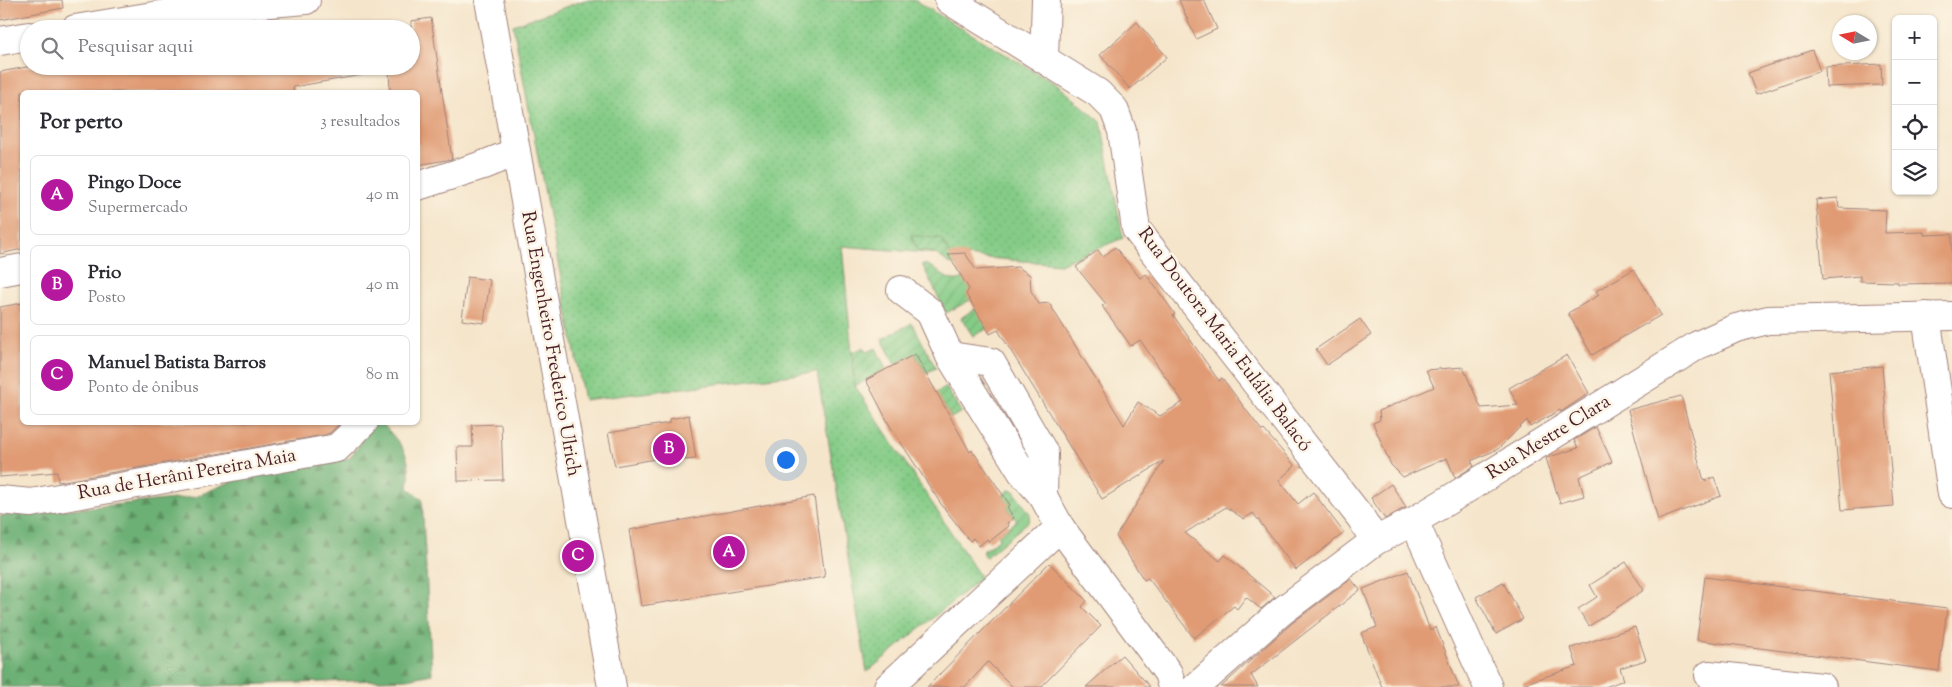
<!DOCTYPE html>
<html lang="pt">
<meta charset="utf-8">
<style>
:root{--surface:#fff;--page:#f2f2f3;--text:#2b2b33;--muted:#7c7c81;--line:#e1e1e2;--accent:#b5179e}
body{margin:0;font-family:"Sorts Mill Goudy",serif;background:var(--page);color:var(--text)}
.controls{position:absolute;right:15px;top:15px;display:grid;overflow:hidden;border-radius:8px;box-shadow:0 1px 4px #0004}
.controls button{width:45px;height:45px;display:grid;place-items:center;padding:0;border:0;border-bottom:1px solid var(--line);background:var(--surface);color:var(--text);font:25px sans-serif}
.compass{position:absolute;left:1832px;top:15px;width:45px;height:45px;border-radius:50%;background:var(--surface);box-shadow:0 1px 4px #0004;rotate:280deg}
.you{position:absolute;left:785px;top:459px;width:18px;height:18px;margin:-12px;border:4px solid #fff;border-radius:50%;background:#1a73e8;box-shadow:0 0 0 8px #1a73e833}
.badge{display:grid;place-items:center;width:32px;height:32px;border-radius:50%;background:var(--accent);color:#fff;font-size:16px;font-weight:700}
.pin{position:absolute;translate:-50% -50%;border:2px solid #fff;box-shadow:0 1px 5px #0006}
.list{margin:0;padding:0;list-style:none}
h2{display:flex;justify-content:space-between;align-items:center;height:65px;margin:0;padding:0 20px;font-size:21px}
h2 small{font-size:16px;font-weight:400;color:var(--muted)}
.list li{display:grid;grid-template-columns:32px 1fr auto;gap:15px;align-items:center;box-sizing:border-box;height:80px;margin:0 10px 10px;padding:0 10px;border:1px solid var(--line);border-radius:8px}
.list b{display:block;font-size:19px;white-space:nowrap}
.list p{margin:0;font-size:16px;white-space:nowrap;color:var(--muted)}
.list em{font-size:16px;font-style:normal;color:var(--muted)}
.icon{flex:none;width:28px;height:28px;fill:none;stroke:currentColor;stroke-width:2;stroke-linecap:round;stroke-linejoin:round}
.map{position:relative;flex:none;width:1952px;height:687px;overflow:hidden}
.search{position:absolute;background:var(--surface);box-shadow:0 1px 4px #0004;left:20px;top:20px;width:400px;height:55px;display:flex;align-items:center;gap:12px;box-sizing:border-box;padding:0 18px;border-radius:28px;color:var(--muted);font-size:19px}
.panel{position:absolute;background:var(--surface);box-shadow:0 1px 4px #0004;left:20px;top:90px;width:400px;height:335px;border-radius:8px}
.map>svg:first-child{display:block}
</style>
<div class="map">
<svg width="1952" height="687" viewBox="0 0 1952 687">
<defs>
<pattern id="grass-dots" width="8" height="8" patternUnits="userSpaceOnUse" patternTransform="scale(1.25)"><rect width="8" height="8" fill="#85cc87"/><path d="M2 2h.1M6 6h.1" fill="none" stroke="#74af75" stroke-width="1.8" stroke-linecap="round"/></pattern>
<pattern id="forest-firs" width="22" height="20" patternUnits="userSpaceOnUse" patternTransform="scale(1.25)"><rect width="22" height="20" fill="#6cb074"/><path d="M5 1l3.5 6h-7zM16 11l3.5 6h-7z" fill="#5b8f5f"/></pattern>
<pattern id="garden-furrows" width="10" height="10" patternUnits="userSpaceOnUse" patternTransform="scale(1.25)"><rect width="10" height="10" fill="#85cc87"/><path d="M-1 1l2-2M0 10L10 0M9 11l2-2" fill="none" stroke="#74af75"/></pattern>
</defs>
<rect width="100%" height="100%" fill="#fcf5e5"/>
<filter id="ink" filterUnits="userSpaceOnUse"><feTurbulence type="fractalNoise" baseFrequency=".02" numOctaves="2"/><feDisplacementMap in="SourceGraphic" scale="10" xChannelSelector="R" yChannelSelector="G"/><feConvolveMatrix kernelMatrix="1 2 1 2 8 2 1 2 1" color-interpolation-filters="sRGB"/></filter>
<filter id="wash" filterUnits="userSpaceOnUse"><feTurbulence type="fractalNoise" baseFrequency=".0096" numOctaves="4" result="noise"/><feDisplacementMap in="SourceGraphic" scale="20" xChannelSelector="R" yChannelSelector="G"/><feGaussianBlur stdDeviation="1.12" result="paint"/><feColorMatrix in="noise" values="0 0 0 0 0 0 0 0 0 0 0 0 0 0 0 0 0 1.4 0 .05"/><feComposite in="paint" operator="in"/></filter>
<g filter="url(#wash)">
<rect width="100%" height="100%" fill="#f5e5cb"/>
<!-- grass -->
<path fill="url(#grass-dots)" stroke="#687659" d="M585,0H914L1059,86L1101,122L1123,238L1060,264L842,246L855,386L981,578L867,672L817,372L584,400L513,25Z"/>
<!-- forest -->
<path fill="url(#forest-firs)" stroke="#5b6850" d="M374,423H382C402,446 413,455 408,488L422,499L432,674L407,679L185,687H0V516L195,497L253,472L350,458Z"/>
<!-- garden -->
<g fill="url(#garden-furrows)" stroke="#687659">
<path d="M911,235L941,239L957,267C943,263 936,247 918,252Z"/>
<path d="M922,264C939,265 945,287 964,278L974,298L946,313Z"/>
<path d="M977,307L989,328L973,336L961,318Z"/>
<path d="M912,323L936,368L926,373L915,354L895,364L882,339Z"/>
<path d="M864,347L867,352L876,348L886,369L855,386L852,353Z"/>
<path d="M946,387L961,412L951,418L936,393Z"/>
<path d="M1009,490L1014,491L1030,514L1029,521L985,558L983,555L984,550L999,539V534L1017,521L1000,498Z"/>
</g>
<g id="blocks">
<!-- building -->
<g fill="#e09b75">
<path d="M0,0H62L63,8L0,20Z"/>
<path d="M1179,0H1204L1217,29L1196,39Z"/>
<path d="M431,18L452,159L418,165V92H390L389,66H411V21Z"/>
<path d="M1137,22L1167,57L1130,89L1100,55Z"/>
<path d="M1812,50L1820,71L1756,94L1748,73Z"/>
<path d="M1881,64L1882,85L1826,87L1825,67Z"/>
<path d="M32,66H361L362,75L293,87L294,92H22V249L0,254V72Z"/>
<path d="M1838,198L1839,208L1886,210L1885,233L1924,232V235L1952,234V283L1898,284V282L1860,281V276L1823,279L1816,200Z"/>
<path d="M1115,247L1140,278L1146,274L1175,314L1173,315L1219,381L1222,378L1262,431L1264,430L1295,466L1279,480L1298,504L1313,492L1344,533L1296,570L1253,513L1244,519L1226,507L1185,533L1220,561L1225,555L1275,597L1261,609L1246,597L1237,609L1234,606L1194,638L1148,578L1144,580L1116,536L1164,461L1102,499L998,330L990,334L966,294L969,289L948,254L965,253L976,270L1018,267L1030,275L1031,291L1039,304L1049,303L1124,425L1138,402L1160,416L1183,402L1140,340L1131,346L1102,306L1106,304L1076,267L1098,250L1103,257Z"/>
<path d="M1634,269L1661,315L1592,355L1568,313L1599,295L1596,291Z"/>
<path d="M467,277L490,280L484,323L462,320Z"/>
<path d="M22,303V422H341L330,433L324,435L58,482L57,472L0,477V307Z"/>
<path d="M1360,319L1371,335L1327,365L1316,349Z"/>
<path d="M915,354L970,452L972,450L1010,505L1007,507L1014,518L1007,523L1009,526L989,542L987,539L979,546L973,538L970,541L941,504L890,426L866,380Z"/>
<path d="M1567,355L1589,393L1561,412L1560,410L1530,427L1527,420L1498,449L1471,461L1474,466L1455,478L1447,458L1403,477L1391,465L1373,423L1380,420L1379,411L1434,387L1426,370L1463,367L1481,408L1518,405L1509,388Z"/>
<path d="M1882,366L1894,506L1842,510L1829,371Z"/>
<path d="M1681,396L1704,481L1714,477L1721,496L1658,520L1628,410Z"/>
<path d="M689,415L696,459L674,461L673,456L615,466L608,433L670,423V419Z"/>
<path d="M501,424L503,480L458,481L457,447H473L472,425Z"/>
<path d="M1596,427L1612,462L1579,477L1584,496L1560,503L1546,458L1578,448L1574,440Z"/>
<path d="M1391,484L1406,507L1385,519L1371,498Z"/>
<path d="M814,496L825,577L641,606L629,530Z"/>
<path d="M1626,562L1644,590L1589,626L1578,609L1597,597L1590,585Z"/>
<path d="M1049,563L1087,601L1082,607L1101,626L1041,687H1013L988,662L965,687H927Z"/>
<path d="M1408,571L1430,630L1436,627L1459,687H1382L1361,633L1377,627L1363,589Z"/>
<path d="M1705,577L1947,608L1939,671L1697,640Z"/>
<path d="M1351,579L1360,590L1251,675L1258,687H1221L1292,623Z"/>
<path d="M1503,582L1523,619L1496,634L1476,597Z"/>
<path d="M1635,627L1646,660L1620,668L1624,680L1605,687H1523V684L1577,666L1571,648Z"/>
<path d="M1122,655L1150,687H1086Z"/>
</g>
</g>
</g>
<g filter="url(#ink)">
<use href="#blocks" fill-opacity="0" stroke="#a0827b" stroke-width="1"/>
<g fill="none" stroke-linecap="round" stroke-linejoin="round">
<defs>
<g id="minor">
<path d="M949,0L1098,93L1114,109L1122,131L1136,229L1361,518L1375,541"/>
<path d="M75,29L189,10L306,0"/>
<path d="M0,41L29,36"/>
<path d="M1044,58L1046,0"/>
<path d="M418,186L483,165L516,152"/>
<path d="M0,272L22,268"/>
<path d="M901,290L930,312L950,356L1022,472L1043,496L1060,527L1168,673L1172,687"/>
<path d="M1926,316L1952,494"/>
<path d="M950,356L991,362L1044,453L1043,496"/>
<path d="M0,500L31,503L337,448L364,422"/>
<path d="M1414,521L1488,687"/>
<path d="M1709,675L1822,687"/>
<path d="M888,687L1060,527"/>
<path d="M1196,687L1282,611L1375,541L1414,521L1447,501L1698,345L1736,328L1768,320L1952,316"/>
</g>
<path id="major" d="M489,0L612,687"/>
</defs>
<!-- minor casing -->
<use href="#minor" stroke="#a0827b" stroke-width="30"/>
<!-- major casing -->
<use href="#major" stroke="#a0827b" stroke-width="30"/>
<!-- minor -->
<use href="#minor" stroke="#fff" stroke-width="28"/>
<!-- major -->
<use href="#major" stroke="#fff" stroke-width="28"/>
</g>
</g>
<g text-anchor="middle" dominant-baseline="central" stroke-width="5" stroke-linejoin="round" paint-order="stroke">
<!-- street labels -->
<g font-size="19" fill="#4a1f2b" stroke="#fcf5e5">
<text transform="translate(1224 340) rotate(53)">Rua Doutora Maria Eulália Balacó</text>
<text transform="translate(550 344) rotate(80)">Rua Engenheiro Frederico Ulrich</text>
<text transform="translate(1549 438) rotate(-32)">Rua Mestre Clara</text>
<text transform="translate(187 475) rotate(-10)">Rua de Herâni Pereira Maia</text>
</g>
</g>
</svg>
<div class="controls">
<button>+</button>
<button>−</button>
<button><svg class="icon" aria-label="locate" viewBox="0 0 24 24"><circle cx="12" cy="12" r="6"/><path d="M12 2v4M12 18v4M2 12h4M18 12h4"/></svg></button>
<button><svg class="icon" aria-label="layers" viewBox="0 0 24 24"><path d="M12 4l9 5-9 5-9-5zM3 14l9 5 9-5"/></svg></button>
</div>
<svg class="compass" viewBox="-18 -18 36 36"><path d="M0-13l5 13h-10z" fill="#e53935"/><path d="M0 13l5-13h-10z" fill="#7c7c81"/></svg>
<div class="you"></div>
<div class="pin badge" style="left:729px;top:552px">A</div>
<div class="pin badge" style="left:669px;top:449px">B</div>
<div class="pin badge" style="left:578px;top:556px">C</div>
<div class="search"><svg class="icon" aria-label="search" viewBox="0 0 24 24"><circle cx="10" cy="10" r="6"/><path d="M15 15l6 6"/></svg>Pesquisar aqui</div>
<section class="panel">
<h2>Por perto<small>3 resultados</small></h2>
<ul class="list">
<li><span class="badge">A</span><div><b>Pingo Doce</b><p>Supermercado</p></div><em>40 m</em></li>
<li><span class="badge">B</span><div><b>Prio</b><p>Posto</p></div><em>40 m</em></li>
<li><span class="badge">C</span><div><b>Manuel Batista Barros</b><p>Ponto de ônibus</p></div><em>80 m</em></li>
</ul>
</section>
</div>
